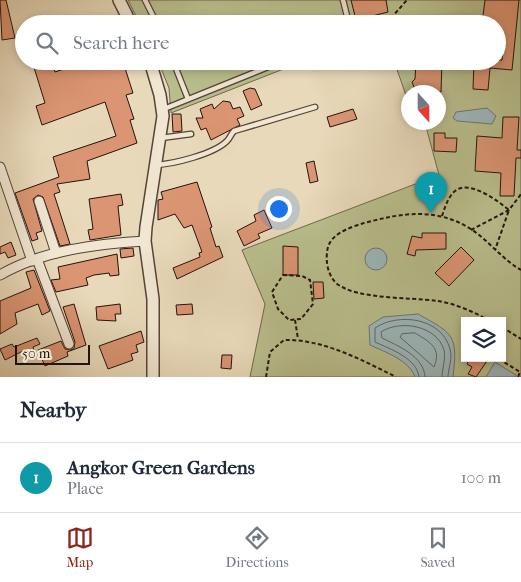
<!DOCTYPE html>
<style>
:root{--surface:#fff;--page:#f6f6f7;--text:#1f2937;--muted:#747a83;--line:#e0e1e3;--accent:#8f2418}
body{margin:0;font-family:"IM FELL French Canon",serif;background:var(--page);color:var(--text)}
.controls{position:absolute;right:15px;bottom:15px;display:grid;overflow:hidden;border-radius:0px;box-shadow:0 2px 8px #0003}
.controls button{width:45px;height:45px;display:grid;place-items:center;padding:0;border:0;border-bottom:1px solid var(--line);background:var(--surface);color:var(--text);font:25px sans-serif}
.compass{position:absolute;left:401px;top:85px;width:45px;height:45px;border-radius:50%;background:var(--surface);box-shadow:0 2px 8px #0003;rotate:159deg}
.scale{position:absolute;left:15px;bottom:12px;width:75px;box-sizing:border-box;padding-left:5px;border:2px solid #22130c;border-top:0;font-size:14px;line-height:18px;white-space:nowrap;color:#22130c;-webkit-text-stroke:4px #f0e6d2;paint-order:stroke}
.you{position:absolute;left:278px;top:208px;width:18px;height:18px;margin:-12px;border:4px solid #fff;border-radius:50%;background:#1a73e8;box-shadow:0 0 0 8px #1a73e833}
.badge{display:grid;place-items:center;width:32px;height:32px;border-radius:50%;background:var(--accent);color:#fff;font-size:16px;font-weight:700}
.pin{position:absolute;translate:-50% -41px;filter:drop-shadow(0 1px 2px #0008)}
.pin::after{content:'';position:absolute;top:26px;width:18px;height:15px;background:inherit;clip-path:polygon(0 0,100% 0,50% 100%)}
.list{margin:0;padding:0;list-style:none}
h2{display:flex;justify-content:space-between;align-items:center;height:65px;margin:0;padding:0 20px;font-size:21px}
h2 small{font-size:16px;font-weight:400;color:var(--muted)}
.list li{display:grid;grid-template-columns:32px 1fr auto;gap:15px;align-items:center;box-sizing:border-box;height:70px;padding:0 20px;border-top:1px solid var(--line)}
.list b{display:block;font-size:19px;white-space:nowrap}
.list p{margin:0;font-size:16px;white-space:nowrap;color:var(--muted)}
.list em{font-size:16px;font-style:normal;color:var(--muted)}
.icon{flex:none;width:28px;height:28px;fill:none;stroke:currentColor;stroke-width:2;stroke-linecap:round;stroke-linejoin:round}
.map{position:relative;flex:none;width:521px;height:377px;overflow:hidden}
.search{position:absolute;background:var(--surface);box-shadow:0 2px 8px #0003;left:15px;right:15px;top:15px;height:55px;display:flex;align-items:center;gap:12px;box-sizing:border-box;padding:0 18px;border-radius:28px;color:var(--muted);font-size:19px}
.sheet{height:135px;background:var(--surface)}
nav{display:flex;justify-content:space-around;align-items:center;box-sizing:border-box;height:70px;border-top:1px solid var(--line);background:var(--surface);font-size:14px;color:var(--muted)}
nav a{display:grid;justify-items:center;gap:2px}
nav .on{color:var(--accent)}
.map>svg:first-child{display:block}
</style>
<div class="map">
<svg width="521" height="377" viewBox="0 0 521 377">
<rect width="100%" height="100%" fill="#e8d9ba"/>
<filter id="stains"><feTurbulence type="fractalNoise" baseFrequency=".004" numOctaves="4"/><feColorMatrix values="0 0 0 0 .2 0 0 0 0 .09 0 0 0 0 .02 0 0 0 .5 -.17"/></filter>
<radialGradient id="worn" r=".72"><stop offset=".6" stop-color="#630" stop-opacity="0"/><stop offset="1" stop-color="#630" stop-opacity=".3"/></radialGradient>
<!-- green -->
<g fill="#b9be8d" stroke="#6e684c" fill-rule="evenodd">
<path d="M128,0H521V377H250L265,304L242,250L439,175L425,123L438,122V92H408V101L394,61H497V24H140ZM465,321H502V358H465Z"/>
<path d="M158,61H304L171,113L169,88Z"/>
</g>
<!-- water -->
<g fill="#9cb7bb" stroke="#6b7575">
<path d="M487,108L496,116L492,124L457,121L453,118L456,112Z"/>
<circle cx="376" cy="259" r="11"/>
<path d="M418,314C454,334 458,335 453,377H415C409,360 385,352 370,345L369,326L383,317Z"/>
<path d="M495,362L516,375L515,377H486Z"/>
</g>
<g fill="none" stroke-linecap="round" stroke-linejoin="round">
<!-- shore -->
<g stroke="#5f6564" stroke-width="1">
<path d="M415,333C430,342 442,348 434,367L400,337L402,334Z"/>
<path d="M419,377C417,358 390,349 375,342V328C399,312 442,318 450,349C453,358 448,369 448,377"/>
<path d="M425,377C424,356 398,346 382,338L381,332C401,319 437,326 444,350C446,358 442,369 442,377"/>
</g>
</g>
<!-- building -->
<g fill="#db9573" stroke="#22130c">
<path d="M0,0H6L15,38L2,40Z"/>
<path d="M351,0H386L388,12L356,20Z"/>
<path d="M485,0H519L512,70L490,68L488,90L473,89L474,61L502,60L504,37H497V24H482Z"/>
<path d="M32,61H51L55,72L87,61H120L124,65L133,93L126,95L134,119L130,120L137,143L87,161L90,179L57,184L60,192L54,194L70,244L60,246L43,197L38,195L33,199L42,231L36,233L38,239L32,241L15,193L59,177L53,157L116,136L105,102L42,125L36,106L45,103Z"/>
<path d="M416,61H442L441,92H416L412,82L415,79Z"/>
<path d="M250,88L255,89L262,105L251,110L243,91Z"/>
<path d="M223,101L230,102L233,109L240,107L244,116L237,119L240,125L211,140L206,128L201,130L196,118H203L200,109L212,104L214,109Z"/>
<path d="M353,109L357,119L330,127L327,117Z"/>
<path d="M172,114H181L182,131L173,132Z"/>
<path d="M503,117H519L517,150H521V158H516L514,196H500L501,173L475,171L477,136L502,138Z"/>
<path d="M434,133H445V138H457L456,152L434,151Z"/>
<path d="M314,161L318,181L310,183L306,163Z"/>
<path d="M197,182L212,227L210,228L216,247L219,246L223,257L177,279L173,268L200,257L199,253L202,252L192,225L184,228L175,214L158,220V200L163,199L161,192Z"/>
<path d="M121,194L123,205L118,206L121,235L90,240L88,230L93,229L89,199Z"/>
<path d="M264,210L272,228L258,234L260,238L244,246L237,231L256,221L254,215Z"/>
<path d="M422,233H446V249L416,250L415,256L407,254L412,236L422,238Z"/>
<path d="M11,242L16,255L8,258L5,252L0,254V247Z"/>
<path d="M283,246L298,247V275H283Z"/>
<path d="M461,247L474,260L449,286L435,273Z"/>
<path d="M133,248L134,256L121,258L120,249Z"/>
<path d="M117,254L119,275L110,276L109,273L94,275L86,278L88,285L56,292L51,280L60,279L58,267Z"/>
<path d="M34,270L50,311L42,315L38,304L15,313L17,324L0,334V301L31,288L26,272Z"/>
<path d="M313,282H323L324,298L314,299Z"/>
<path d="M74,304L86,345L67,352L68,356L45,366L38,350L61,341L65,349L71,350L74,348L75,342L63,307Z"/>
<path d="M120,304L121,314H115L116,321L97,320L96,307Z"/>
<path d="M192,304L193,314L177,315L176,305Z"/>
<path d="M141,331L144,342L136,345L138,352L131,354L133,360L108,369L99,346Z"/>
<path d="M37,338L40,344L33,347L34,351L24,355L23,351L5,360L0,349L12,344L14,347Z"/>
<path d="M222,355H232L231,369L221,368Z"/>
<path d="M470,358H489L476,377L468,374L472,367L467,364Z"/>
</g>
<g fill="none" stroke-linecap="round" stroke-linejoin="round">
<defs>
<g id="service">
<path d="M145,0L157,24"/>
<path d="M343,0L349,24"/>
<path d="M173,61L188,99"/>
<path d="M164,109L283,61"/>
<path d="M161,138L191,134"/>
<path d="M155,165C174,164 214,154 227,141C230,138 231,134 234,131L315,107"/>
</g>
<g id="minor">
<path d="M0,167L32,261"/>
<path d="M39,201L56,253"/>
<path d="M37,259L69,344"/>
<path d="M0,275C43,250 97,244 145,241"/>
</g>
<g id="tertiary">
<path d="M119,0L131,24"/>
<path d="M150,61L160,95L163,116L146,227L145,241L153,299V377"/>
</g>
</defs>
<!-- service casing -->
<use href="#service" stroke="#544438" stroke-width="7"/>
<!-- minor casing -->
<use href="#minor" stroke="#544438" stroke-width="11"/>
<!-- tertiary casing -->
<use href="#tertiary" stroke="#544438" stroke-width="14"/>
<!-- path -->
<g stroke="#22130c" stroke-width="2" stroke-dasharray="4 2.5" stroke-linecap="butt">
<path d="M379,24L392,17L407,0"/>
<path d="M442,216C445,207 448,197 455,191C469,179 498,201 509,210L495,250"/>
<path d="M471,230L509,210L521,194"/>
<path d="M283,275L302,276L310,280L313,304L301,319L289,320L278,309L272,292Z"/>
<path d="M295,320L298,339"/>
<path d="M490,321C474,312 454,303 437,301C411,297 356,300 336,283C327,274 325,259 328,247C332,233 351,227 364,223C402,213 436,207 471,229C489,241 502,259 521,270"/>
<path d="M502,327L521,339"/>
<path d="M499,359L520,372L518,377"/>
<path d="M266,377L270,352L284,340C323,339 362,360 396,377"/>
</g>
<!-- service -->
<use href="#service" stroke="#f0e6d2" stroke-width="4.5"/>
<!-- minor -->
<use href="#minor" stroke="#f0e6d2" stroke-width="9"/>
<!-- tertiary -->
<use href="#tertiary" stroke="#f0e6d2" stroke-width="11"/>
</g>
<rect width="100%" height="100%" filter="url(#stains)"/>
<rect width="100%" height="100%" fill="url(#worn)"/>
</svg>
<div class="controls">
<button><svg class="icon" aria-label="layers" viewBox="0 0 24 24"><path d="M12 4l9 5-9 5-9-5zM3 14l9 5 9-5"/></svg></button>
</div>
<svg class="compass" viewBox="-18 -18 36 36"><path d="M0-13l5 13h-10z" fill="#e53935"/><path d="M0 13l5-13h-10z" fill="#747a83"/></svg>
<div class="scale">50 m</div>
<div class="you"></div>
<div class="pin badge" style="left:431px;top:213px;background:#0f9aa8">1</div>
<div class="search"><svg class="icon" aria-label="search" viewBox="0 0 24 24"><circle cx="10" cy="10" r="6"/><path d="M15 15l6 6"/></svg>Search here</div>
</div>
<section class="sheet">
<h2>Nearby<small></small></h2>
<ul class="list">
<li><span class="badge" style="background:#0f9aa8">1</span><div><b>Angkor Green Gardens</b><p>Place</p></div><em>100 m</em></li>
</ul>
</section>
<nav>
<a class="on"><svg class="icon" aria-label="map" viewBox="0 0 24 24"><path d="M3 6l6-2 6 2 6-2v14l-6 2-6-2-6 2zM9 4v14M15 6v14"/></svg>Map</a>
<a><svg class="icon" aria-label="directions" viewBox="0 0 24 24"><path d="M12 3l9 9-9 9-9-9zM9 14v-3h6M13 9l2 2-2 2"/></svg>Directions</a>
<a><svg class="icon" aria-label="saved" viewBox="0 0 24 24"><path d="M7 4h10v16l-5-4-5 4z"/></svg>Saved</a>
</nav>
